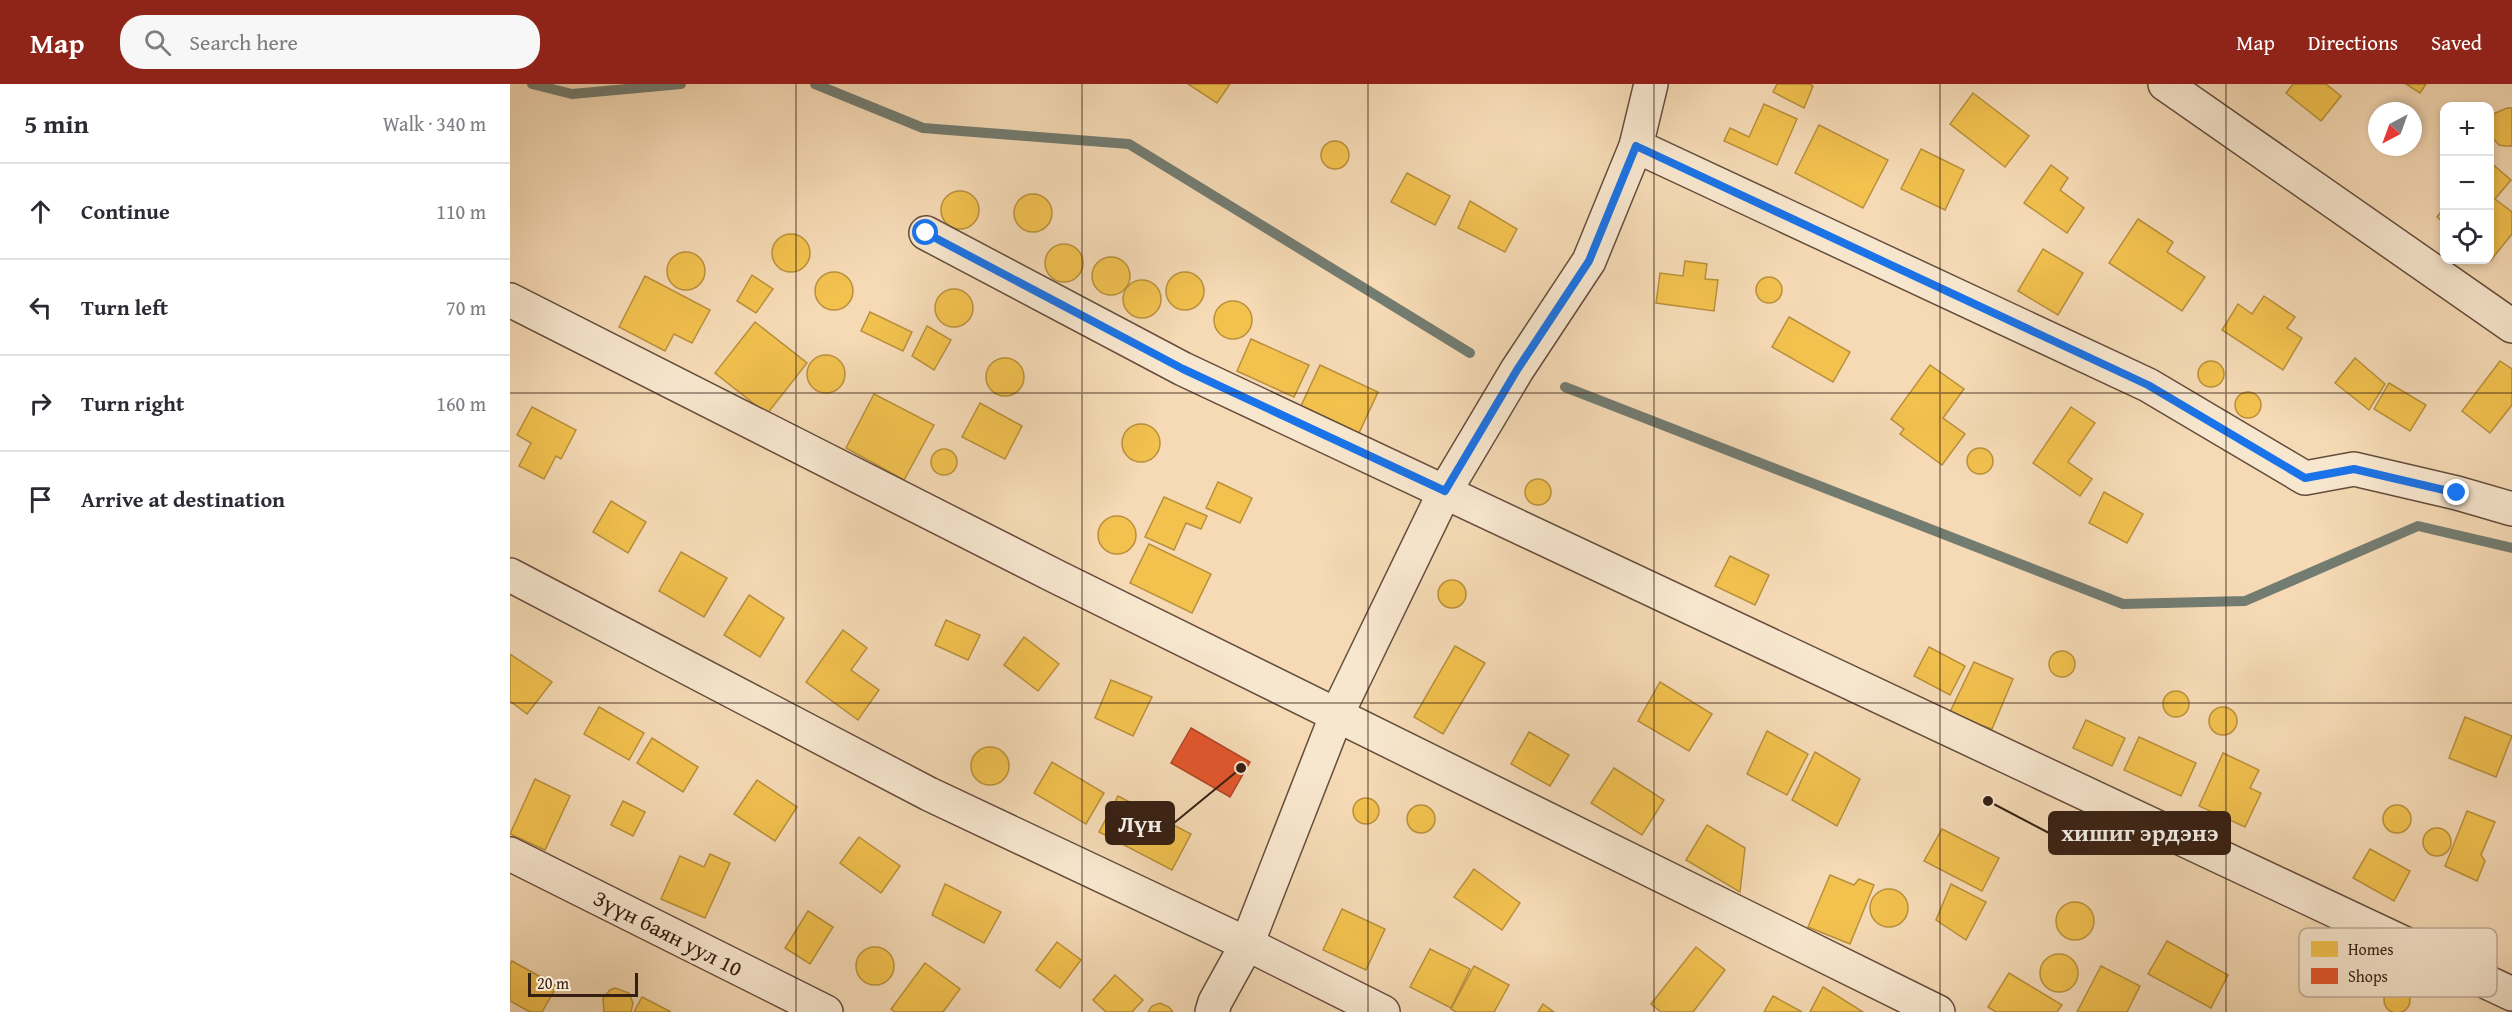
<!DOCTYPE html>
<meta charset="utf-8">
<style>
:root{--surface:#fff;--page:#f7f7f7;--text:#2b2b33;--muted:#7c7c81;--line:#e1e1e2;--accent:#8f2418}
body{margin:0;font-family:"Gentium Book Plus",serif;background:var(--page);color:var(--text)}
.controls{position:absolute;right:18px;top:18px;display:grid;overflow:hidden;border-radius:12px;box-shadow:0 3px 9px #0003}
.controls button{width:54px;height:54px;display:grid;place-items:center;padding:0;border:0;border-bottom:2px solid var(--line);background:var(--surface);color:var(--text);font:30px sans-serif}
.compass{position:absolute;left:1858px;top:18px;width:54px;height:54px;border-radius:50%;background:var(--surface);box-shadow:0 3px 9px #0003;rotate:221deg}
.scale{position:absolute;left:18px;bottom:15px;width:110px;box-sizing:border-box;padding-left:6px;border:3px solid #351e12;border-top:0;font-size:16px;line-height:21px;white-space:nowrap;color:#351e12;-webkit-text-stroke:4px #f8e7cf;paint-order:stroke}
.stop{position:absolute;width:18px;height:18px;margin:-14px;border:4px solid #1a73e8;border-radius:50%;background:#fff}
.stop.end{background:#1a73e8;border-color:#fff;box-shadow:0 2px 6px #0008}
.list{margin:0;padding:0;list-style:none}
h2{display:flex;justify-content:space-between;align-items:center;height:78px;margin:0;padding:0 24px;font-size:26px}
h2 small{font-size:20px;font-weight:400;color:var(--muted)}
.list li{display:grid;grid-template-columns:39px 1fr auto;gap:18px;align-items:center;box-sizing:border-box;height:96px;padding:0 24px;border-top:2px solid var(--line)}
.list b{display:block;font-size:22px;white-space:nowrap}
.list em{font-size:20px;font-style:normal;color:var(--muted)}
.icon{flex:none;width:33px;height:33px;fill:none;stroke:currentColor;stroke-width:2;stroke-linecap:round;stroke-linejoin:round}
.map{position:relative;flex:none;width:2002px;height:928px;overflow:hidden}
header{display:flex;align-items:center;gap:36px;box-sizing:border-box;height:84px;padding:0 30px;background:var(--accent);color:#fff}
header strong{font-size:28px}
nav{display:flex;gap:33px;margin-inline-start:auto;font-size:21px}
.search{width:420px;height:54px;background:var(--page);display:flex;align-items:center;gap:15px;box-sizing:border-box;padding:0 21px;border-radius:24px;color:var(--muted);font-size:22px}
main{display:flex}
aside{flex:1;background:var(--surface)}
.map>svg:first-child{display:block}
</style>
<header>
<strong>Map</strong>
<div class="search"><svg class="icon" aria-label="search" viewBox="0 0 24 24"><circle cx="10" cy="10" r="6"/><path d="M15 15l6 6"/></svg>Search here</div>
<nav><a>Map</a><a>Directions</a><a>Saved</a></nav>
</header>
<main>
<aside>
<h2>5 min<small>Walk · 340 m</small></h2>
<ul class="list">
<li><svg class="icon" aria-label="ahead" viewBox="0 0 24 24"><path d="M12 20V5M6 11l6-6 6 6"/></svg><div><b>Continue</b></div><em>110 m</em></li>
<li><svg class="icon" aria-label="left" viewBox="0 0 24 24"><path d="M17 20v-9H6M10 6l-5 5 5 5"/></svg><div><b>Turn left</b></div><em>70 m</em></li>
<li><svg class="icon" aria-label="right" viewBox="0 0 24 24"><path d="M7 20v-9h11M14 6l5 5-5 5"/></svg><div><b>Turn right</b></div><em>160 m</em></li>
<li><svg class="icon" aria-label="arrive" viewBox="0 0 24 24"><path d="M6 21V4h12l-3 4 3 4H6"/></svg><div><b>Arrive at destination</b></div></li>
</ul>
</aside>
<div class="map">
<svg width="2002" height="928" viewBox="0 0 2002 928">
<rect width="100%" height="100%" fill="#f5dab5"/>
<filter id="stains"><feTurbulence type="fractalNoise" baseFrequency=".00333" numOctaves="4"/><feColorMatrix values="0 0 0 0 .2 0 0 0 0 .09 0 0 0 0 .02 0 0 0 .5 -.17"/></filter>
<radialGradient id="worn" r=".72"><stop offset=".6" stop-color="#630" stop-opacity="0"/><stop offset="1" stop-color="#630" stop-opacity=".3"/></radialGradient>
<!-- homes -->
<g fill="#f2c14e" stroke="#b9903c" stroke-width="1.5">
<path d="M678,0H720L707,19Z"/>
<path d="M1267,0H1299L1303,2L1294,24L1263,8Z"/>
<path d="M1783,0H1816L1831,12L1811,37L1776,9Z"/>
<path d="M1896,0H1916L1910,9Z"/>
<path d="M1463,9L1519,52L1495,83L1440,40Z"/>
<path d="M1254,20L1287,35L1267,81L1214,57L1220,44L1239,53Z"/>
<path d="M1997,24H2002V62H1995L1989,61L1981,52L1980,39L1985,29Z"/>
<path d="M1309,41L1378,76L1353,124L1285,89Z"/>
<circle cx="825" cy="71" r="14"/>
<path d="M1411,65L1454,86L1435,126L1391,105Z"/>
<path d="M1980,78L2001,96L1985,115L2002,128V150L1981,176Z"/>
<path d="M1541,81L1558,94L1550,106L1574,124L1557,149L1514,119Z"/>
<path d="M897,89L940,112L925,141L881,118Z"/>
<circle cx="450" cy="126" r="19"/>
<circle cx="523" cy="129" r="19"/>
<path d="M960,117L1007,145L995,168L948,144Z"/>
<path d="M1934,124V139L1927,133Z"/>
<path d="M1628,135L1663,158L1657,168L1695,193L1672,227L1599,179Z"/>
<circle cx="281" cy="169" r="19"/>
<circle cx="554" cy="179" r="19"/>
<path d="M1533,165L1573,189L1548,231L1508,207Z"/>
<circle cx="176" cy="187" r="19"/>
<circle cx="601" cy="192" r="19"/>
<path d="M1175,177L1197,180L1195,195L1208,196L1204,227L1146,219L1150,189L1173,192Z"/>
<circle cx="324" cy="207" r="19"/>
<circle cx="675" cy="207" r="19"/>
<path d="M242,191L263,205L246,229L227,217Z"/>
<path d="M135,192L200,226L182,259L164,250L155,267L109,243Z"/>
<circle cx="1259" cy="206" r="13"/>
<circle cx="632" cy="215" r="19"/>
<circle cx="444" cy="224" r="19"/>
<path d="M1754,212L1785,233L1777,244L1792,254L1773,286L1712,246L1728,220L1742,230Z"/>
<circle cx="723" cy="236" r="19"/>
<path d="M360,228L402,248L393,267L351,247Z"/>
<path d="M1279,233L1340,268L1323,298L1262,263Z"/>
<path d="M245,238L297,279L257,330L205,289Z"/>
<path d="M417,242L441,256L424,286L402,272Z"/>
<path d="M741,255L799,281L784,313L727,287Z"/>
<circle cx="316" cy="290" r="19"/>
<circle cx="495" cy="293" r="19"/>
<path d="M1845,274L1875,300L1859,326L1825,299Z"/>
<circle cx="1701" cy="290" r="13"/>
<path d="M1990,277L2002,285V321L1980,349L1952,327Z"/>
<path d="M810,281L868,308L849,349L791,322Z"/>
<path d="M1420,281L1454,305L1433,334L1455,350L1432,381L1390,350L1394,345L1381,335Z"/>
<path d="M1879,299L1916,321L1900,347L1864,325Z"/>
<circle cx="1738" cy="321" r="13"/>
<path d="M364,310L424,341L394,396L336,364Z"/>
<path d="M470,319L512,342L495,375L452,353Z"/>
<path d="M22,323L66,346L51,375L46,372L34,395L9,382L21,359L7,351Z"/>
<path d="M1561,323L1585,339L1558,378L1582,395L1570,412L1523,379Z"/>
<circle cx="631" cy="359" r="19"/>
<circle cx="1470" cy="377" r="13"/>
<circle cx="434" cy="378" r="13"/>
<circle cx="1028" cy="408" r="13"/>
<path d="M708,398L742,414L730,439L696,424Z"/>
<path d="M1594,408L1633,430L1617,459L1579,439Z"/>
<path d="M654,413L697,432L691,445L676,439L664,466L635,453Z"/>
<path d="M101,417L136,438L118,469L83,448Z"/>
<circle cx="607" cy="451" r="19"/>
<path d="M639,460L701,490L682,529L620,499Z"/>
<path d="M171,468L217,494L194,533L149,507Z"/>
<path d="M1220,472L1259,491L1245,521L1205,502Z"/>
<circle cx="942" cy="510" r="14"/>
<path d="M239,511L274,534L250,573L214,551Z"/>
<path d="M436,536L470,551L458,576L425,561Z"/>
<path d="M333,546L357,564L341,586L369,606L348,636L296,598Z"/>
<path d="M514,553L549,580L528,607L494,581Z"/>
<path d="M945,562L975,579L933,650L904,633Z"/>
<path d="M1419,563L1455,582L1440,611L1404,592Z"/>
<circle cx="1552" cy="580" r="13"/>
<path d="M0,570L42,598L17,630L0,617Z"/>
<path d="M1464,578L1503,595L1482,645L1439,630Z"/>
<path d="M601,596L642,613L623,652L585,634Z"/>
<path d="M1150,598L1202,630L1179,667L1128,637Z"/>
<circle cx="1666" cy="620" r="13"/>
<path d="M89,623L134,649L119,676L74,650Z"/>
<circle cx="1713" cy="637" r="14"/>
<path d="M1955,633L2002,652L1986,693L1939,674Z"/>
<path d="M1576,636L1615,654L1602,682L1563,664Z"/>
<path d="M1257,647L1298,670L1277,711L1237,690Z"/>
<path d="M1019,648L1059,671L1040,702L1001,680Z"/>
<path d="M1629,653L1686,679L1671,712L1614,686Z"/>
<path d="M142,654L188,683L173,708L127,679Z"/>
<circle cx="480" cy="682" r="19"/>
<path d="M1305,668L1350,695L1327,742L1282,716Z"/>
<path d="M1713,669L1749,686L1740,704L1751,709L1735,743L1689,722Z"/>
<path d="M542,678L594,709L576,740L524,709Z"/>
<path d="M1104,684L1154,716L1132,751L1081,719Z"/>
<path d="M25,695L60,712L35,766L0,750Z"/>
<path d="M247,696L287,723L265,757L224,730Z"/>
<path d="M608,712L681,750L662,786L589,748Z"/>
<circle cx="856" cy="727" r="13"/>
<path d="M113,717L135,728L123,752L101,741Z"/>
<circle cx="1887" cy="735" r="14"/>
<circle cx="911" cy="735" r="14"/>
<path d="M1957,727L1985,738L1971,771L1975,777L1967,797L1935,782Z"/>
<path d="M1197,741L1235,764L1230,808L1176,776Z"/>
<circle cx="1927" cy="758" r="14"/>
<path d="M1432,745L1489,774L1472,807L1414,777Z"/>
<path d="M349,753L390,782L371,809L330,779Z"/>
<path d="M1860,765L1900,787L1884,817L1843,794Z"/>
<path d="M200,770L220,779L195,834L151,815L170,772L194,783Z"/>
<path d="M964,785L1010,819L992,846L944,813Z"/>
<path d="M1320,791L1344,801L1349,795L1364,801L1340,860L1298,843Z"/>
<path d="M435,800L491,828L474,859L422,831Z"/>
<path d="M1441,800L1476,818L1456,856L1426,836Z"/>
<circle cx="1379" cy="824" r="19"/>
<circle cx="1565" cy="837" r="19"/>
<path d="M832,825L875,845L856,886L813,866Z"/>
<path d="M298,827L323,843L300,880L275,864Z"/>
<path d="M1657,857L1718,891L1701,924L1638,890Z"/>
<path d="M547,858L571,876L550,904L526,886Z"/>
<circle cx="365" cy="882" r="19"/>
<path d="M1186,863L1215,886L1183,928H1151L1141,920Z"/>
<path d="M920,865L960,885L941,924L900,903Z"/>
<circle cx="1549" cy="889" r="19"/>
<path d="M2,877L47,902L32,928H20L0,917V880Z"/>
<path d="M415,879L450,905L433,928H385L381,925Z"/>
<path d="M964,882L999,901L984,928H946L941,925Z"/>
<path d="M1591,882L1630,902L1617,928H1567Z"/>
<path d="M1499,889L1552,921L1547,928H1486L1478,923Z"/>
<path d="M605,891L633,916L622,928H596L583,916Z"/>
<circle cx="1887" cy="916" r="13"/>
<path d="M1313,903L1353,928H1300Z"/>
<path d="M105,904L119,909L123,919L121,928H94L93,914L100,906Z"/>
<path d="M1263,912L1292,928H1254Z"/>
<path d="M132,913L161,928H124Z"/>
<path d="M650,919L659,923L663,928H638L642,922Z"/>
<path d="M1033,920L1044,928H1028Z"/>
</g>
<!-- shops -->
<path fill="#e4572e" stroke="#b04626" stroke-width="1.5" d="M681,644L740,678L720,713L661,679Z"/>
<g fill="none" stroke-linecap="round" stroke-linejoin="round">
<!-- stream -->
<g stroke="#737c71" stroke-width="10">
<path d="M22,0L62,10L171,0"/>
<path d="M305,0L413,44L619,60L960,269"/>
<path d="M1055,303L1613,520L1735,517L1908,442L2002,464"/>
</g>
<defs>
<g id="minor">
<path d="M1655,0L2002,242"/>
<path d="M1126,62L1638,301L1795,394L1844,385L1947,409L2002,425"/>
<path d="M416,149L673,285L2002,910"/>
<path d="M0,216L547,493L1428,928"/>
<path d="M0,491L419,710L737,860L873,928"/>
<path d="M0,770L316,928"/>
<path d="M702,928L705,918L737,860L827,630L935,407L1007,286L1079,177L1126,62L1141,0"/>
</g>
</defs>
<!-- minor casing -->
<use href="#minor" stroke="#654d3b" stroke-width="36"/>
<!-- minor -->
<use href="#minor" stroke="#f8e7cf" stroke-width="33"/>
</g>
<g fill="none" stroke-linecap="round" stroke-linejoin="round">
<!-- route -->
<path stroke="#1a73e8" stroke-width="8" d="M416,149L673,285L935,407L1007,286L1079,177L1126,62L1638,301L1795,394L1844,385L1947,409"/>
</g>
<!-- grid -->
<path fill="none" stroke="#351e12" stroke-width="1.5" stroke-opacity="0.55" d="M286,0V928M572,0V928M858,0V928M1144,0V928M1430,0V928M1716,0V928M0,309H2002M0,619H2002"/>
<g text-anchor="middle" dominant-baseline="central" stroke-width="6" stroke-linejoin="round" paint-order="stroke">
<!-- street labels -->
<g font-size="22" fill="#351e12" stroke="#f8e7cf">
<text transform="translate(158 849) rotate(27)">Зүүн баян уул 10</text>
</g>
</g>
<!-- legend -->
<rect x="1789" y="844" width="198" height="69" rx="9" fill="#f8e7cf" stroke="#beab96" stroke-width="1.5"/>
<rect x="1801" y="857" width="27" height="16" fill="#f2c14e"/>
<rect x="1801" y="884" width="27" height="16" fill="#e4572e"/>
<g font-size="16" fill="#351e12">
<text x="1838" y="871">Homes</text>
<text x="1838" y="898">Shops</text>
</g>
<!-- callouts -->
<path fill="none" stroke="#351e12" stroke-width="2" d="M731 684L664 739M1478 717L1539 749"/>
<g fill="#351e12" stroke="#f8e7cf" stroke-width="2">
<circle cx="731" cy="684" r="6"/>
<circle cx="1478" cy="717" r="6"/>
</g>
<g fill="#351e12" stroke="#351e12" stroke-width="2">
<rect x="596" y="718" width="68" height="42" rx="6"/>
<rect x="1539" y="728" width="181" height="42" rx="6"/>
</g>
<g font-size="24" text-anchor="middle" font-weight="bold" fill="#fff">
<text x="630" y="748">Лүн</text>
<text x="1630" y="757">хишиг эрдэнэ</text>
</g>
<rect width="100%" height="100%" filter="url(#stains)"/>
<rect width="100%" height="100%" fill="url(#worn)"/>
</svg>
<div class="controls">
<button>+</button>
<button>−</button>
<button><svg class="icon" aria-label="locate" viewBox="0 0 24 24"><circle cx="12" cy="12" r="6"/><path d="M12 2v4M12 18v4M2 12h4M18 12h4"/></svg></button>
</div>
<svg class="compass" viewBox="-18 -18 36 36"><path d="M0-13l5 13h-10z" fill="#e53935"/><path d="M0 13l5-13h-10z" fill="#7c7c81"/></svg>
<div class="scale">20 m</div>
<div class="stop" style="left:416px;top:149px"></div>
<div class="stop end" style="left:1947px;top:409px"></div>
</div>
</main>
